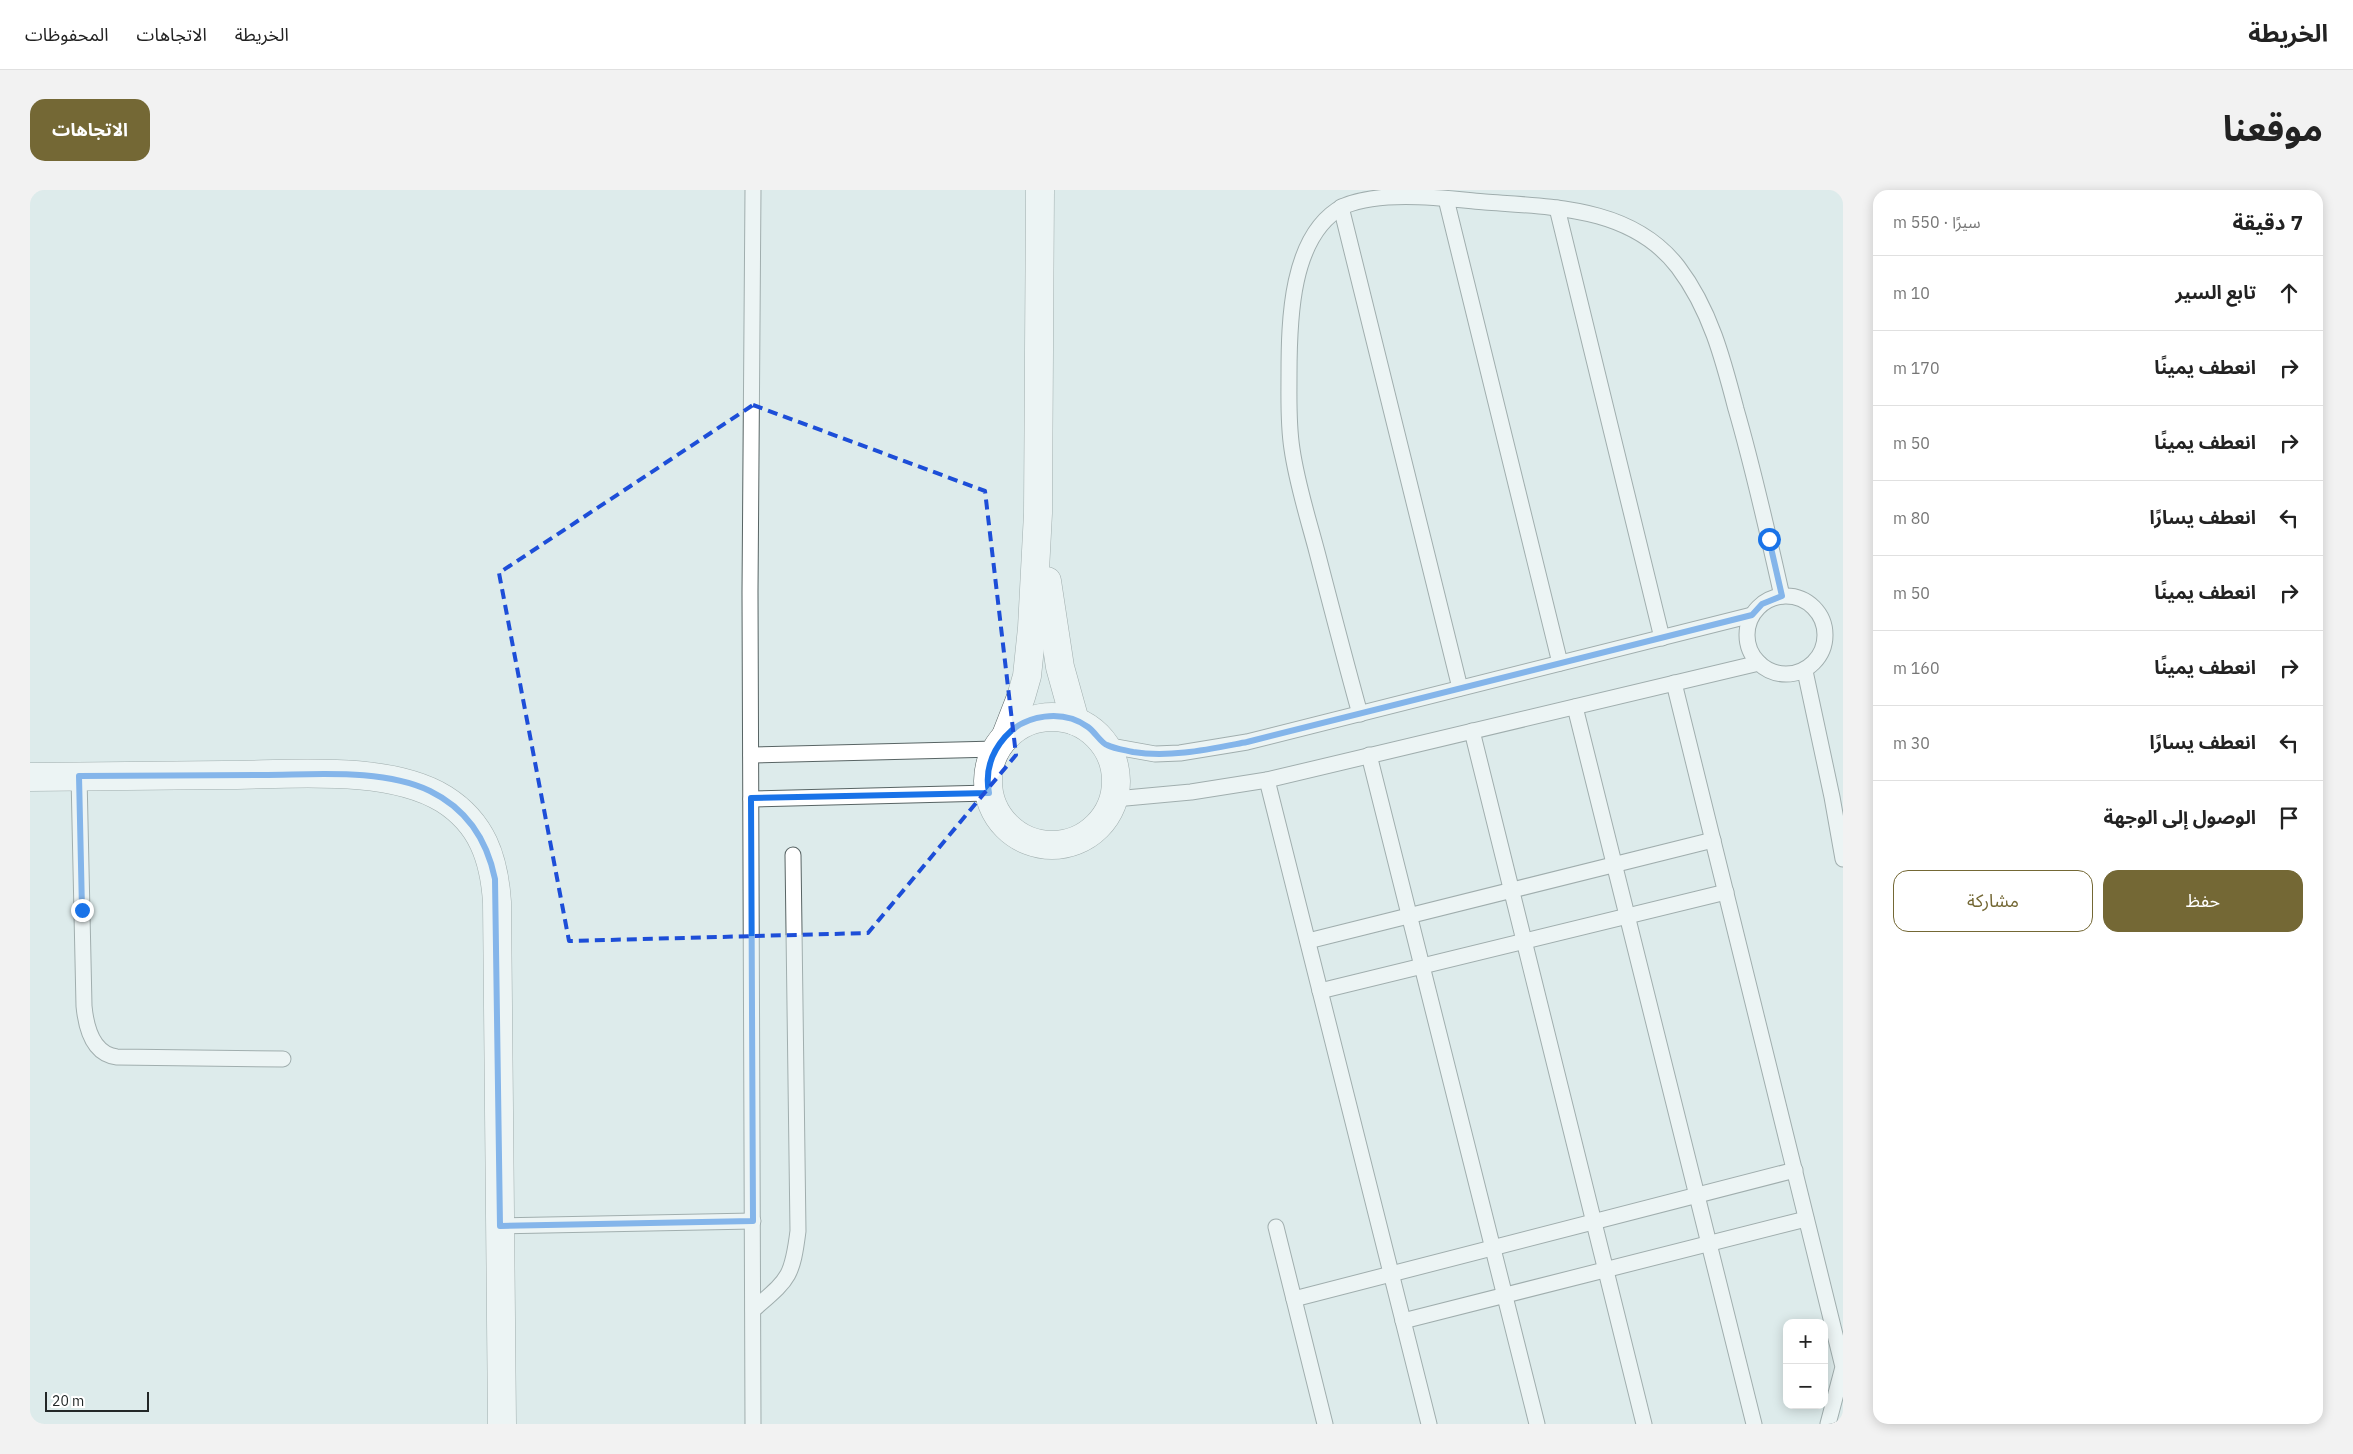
<!DOCTYPE html>
<html lang="ar">
<meta charset="utf-8">
<style>
:root{--surface:#fff;--page:#f2f2f2;--text:#222;--muted:#767676;--line:#e0e0e0;--accent:#746835}
body{margin:0;font-family:"IBM Plex Sans","Noto Sans Arabic",sans-serif;background:var(--page);color:var(--text);direction:rtl}
.controls{position:absolute;right:15px;bottom:15px;display:grid;overflow:hidden;border-radius:10px;box-shadow:0 2px 12px #0003}
.controls button{width:45px;height:45px;display:grid;place-items:center;padding:0;border:0;border-bottom:1px solid var(--line);background:var(--surface);color:var(--text);font:25px sans-serif}
.scale{position:absolute;left:15px;bottom:12px;width:104px;box-sizing:border-box;padding-left:5px;border:2px solid #222727;border-top:0;font-size:14px;line-height:18px;white-space:nowrap;color:#222727;-webkit-text-stroke:4px #fff;paint-order:stroke}
.stop{position:absolute;width:15px;height:15px;margin:-11px;border:4px solid #1a73e8;border-radius:50%;background:#fff}
.stop.end{background:#1a73e8;border-color:#fff;box-shadow:0 1px 5px #0008}
.list{margin:0;padding:0;list-style:none}
h2{display:flex;justify-content:space-between;align-items:center;height:65px;margin:0;padding:0 20px;font-size:21px}
h2 small{font-size:16px;font-weight:400;color:var(--muted)}
.list li{display:grid;grid-template-columns:32px 1fr auto;gap:15px;align-items:center;box-sizing:border-box;height:75px;padding:0 20px;border-top:1px solid var(--line)}
.list b{display:block;font-size:19px;white-space:nowrap}
.list em{font-size:16px;font-style:normal;color:var(--muted)}
.actions{display:flex;gap:10px;padding:15px 20px}
.actions a{flex:1;padding:11px 0;border:1px solid var(--accent);border-radius:15px;text-align:center;font-size:18px;color:var(--accent)}
.actions .main{background:var(--accent);color:#fff}
.icon{flex:none;width:28px;height:28px;fill:none;stroke:currentColor;stroke-width:2;stroke-linecap:round;stroke-linejoin:round}
.map{position:relative;flex:none;width:1813px;height:1234px;overflow:hidden;direction:ltr;border-radius:15px}
header{display:flex;align-items:center;gap:30px;box-sizing:border-box;height:70px;padding:0 25px;background:var(--surface);border-bottom:1px solid var(--line)}
header strong{font-size:24px}
nav{display:flex;gap:28px;margin-inline-start:auto;font-size:18px}
.intro{display:flex;align-items:center;justify-content:space-between;box-sizing:border-box;height:120px;padding:0 30px}
h1{margin:0;font-size:35px}
.button{padding:12px 22px;border-radius:15px;background:var(--accent);color:#fff;font-size:18px;font-weight:700}
main{display:flex;gap:30px;padding:0 30px}
aside{flex:1;background:var(--surface);border-radius:15px;box-shadow:0 2px 12px #0003}
.map>svg:first-child{display:block}
</style>
<header>
<strong>الخريطة</strong>
<nav><a>الخريطة</a><a>الاتجاهات</a><a>المحفوظات</a></nav>
</header>
<div class="intro"><h1>موقعنا</h1><a class="button">الاتجاهات</a></div>
<main>
<aside>
<h2>7 دقيقة<small>سيرًا · 550 m</small></h2>
<ul class="list">
<li><svg class="icon" aria-label="ahead" viewBox="0 0 24 24"><path d="M12 20V5M6 11l6-6 6 6"/></svg><div><b>تابع السير</b></div><em>10 m</em></li>
<li><svg class="icon" aria-label="right" viewBox="0 0 24 24"><path d="M7 20v-9h11M14 6l5 5-5 5"/></svg><div><b>انعطف يمينًا</b></div><em>170 m</em></li>
<li><svg class="icon" aria-label="right" viewBox="0 0 24 24"><path d="M7 20v-9h11M14 6l5 5-5 5"/></svg><div><b>انعطف يمينًا</b></div><em>50 m</em></li>
<li><svg class="icon" aria-label="left" viewBox="0 0 24 24"><path d="M17 20v-9H6M10 6l-5 5 5 5"/></svg><div><b>انعطف يسارًا</b></div><em>80 m</em></li>
<li><svg class="icon" aria-label="right" viewBox="0 0 24 24"><path d="M7 20v-9h11M14 6l5 5-5 5"/></svg><div><b>انعطف يمينًا</b></div><em>50 m</em></li>
<li><svg class="icon" aria-label="right" viewBox="0 0 24 24"><path d="M7 20v-9h11M14 6l5 5-5 5"/></svg><div><b>انعطف يمينًا</b></div><em>160 m</em></li>
<li><svg class="icon" aria-label="left" viewBox="0 0 24 24"><path d="M17 20v-9H6M10 6l-5 5 5 5"/></svg><div><b>انعطف يسارًا</b></div><em>30 m</em></li>
<li><svg class="icon" aria-label="arrive" viewBox="0 0 24 24"><path d="M6 21V4h12l-3 4 3 4H6"/></svg><div><b>الوصول إلى الوجهة</b></div></li>
</ul>
<div class="actions"><a class="main">حفظ</a><a>مشاركة</a></div>
</aside>
<div class="map">
<svg width="1813" height="1234" viewBox="0 0 1813 1234">
<rect width="100%" height="100%" fill="#ddebeb"/>
<g fill="none" stroke-linecap="round" stroke-linejoin="round">
<defs>
<g id="service">
<path d="M723,0L720,402L723,1234"/>
<path d="M1416,9L1530,473"/>
<path d="M1311,17L1430,498"/>
<path d="M1527,18L1632,448"/>
<circle cx="1756" cy="445" r="39"/>
<path d="M1775,481L1802,607L1813,669"/>
<path d="M1644,493L1813,1177L1798,1234"/>
<path d="M1545,517L1724,1234"/>
<path d="M1330,524C1315,470 1301,416 1287,362C1278,328 1267,294 1262,259C1258,234 1259,210 1259,185C1259,132 1260,44 1314,16C1353,0 1412,8 1455,12C1523,17 1602,17 1648,77C1680,119 1693,169 1706,219C1724,281 1738,344 1752,406"/>
<path d="M1442,541L1614,1234"/>
<path d="M1075,555L1125,564L1150,563L1217,552L1722,425"/>
<path d="M721,565L966,559"/>
<path d="M1339,565L1507,1234"/>
<path d="M49,586L54,816C56,837 62,864 87,867L253,869"/>
<path d="M1237,590L1399,1234"/>
<path d="M721,609L959,603"/>
<path d="M1085,609L1161,602L1237,590L1729,473"/>
<path d="M1278,751L1683,650"/>
<path d="M1290,801L1696,702"/>
<path d="M470,1036L723,1031"/>
<path d="M1246,1037L1295,1234"/>
<path d="M1264,1109L1765,980"/>
<path d="M723,1120C758,1089 762,1089 768,1041L763,665"/>
<path d="M1373,1131L1776,1029"/>
</g>
<g id="minor">
<path d="M1017,391L1030,477L1045,531"/>
<circle cx="1022" cy="591" r="64"/>
<path d="M975,548L991,507L997,486L1002,438L1008,323L1010,0"/>
<path d="M0,587C65,586 129,586 194,585C258,585 358,574 414,609C452,633 464,668 467,712L472,1234"/>
</g>
</defs>
<!-- service casing -->
<use href="#service" stroke="#586464" stroke-width="17"/>
<!-- minor casing -->
<use href="#minor" stroke="#586464" stroke-width="29"/>
<!-- service -->
<use href="#service" stroke="#fff" stroke-width="15"/>
<!-- minor -->
<use href="#minor" stroke="#fff" stroke-width="28"/>
</g>
<g fill="none" stroke-linecap="round" stroke-linejoin="round">
<!-- route -->
<path stroke="#1a73e8" stroke-width="6" d="M52,720L49,586C110,586 171,585 232,585C284,585 352,578 400,601C437,619 457,650 465,689L470,1036L723,1031L721,608L959,603C955,582 961,563 975,547C995,524 1033,519 1058,537C1065,542 1071,553 1077,555C1085,559 1095,560 1103,562C1141,568 1180,559 1217,552L1722,425L1732,414L1752,406L1739,349"/>
</g>
<!-- marked area -->
<path d="M0 0H1813V1234H0ZM723,215L955,301L986,565L838,743L539,751L469,383Z" fill="#ddebeb" fill-opacity=".55" fill-rule="evenodd"/>
<path fill="none" stroke="#1d4ed8" stroke-width="4" stroke-dasharray="10 6" stroke-linejoin="round" d="M723,215L955,301L986,565L838,743L539,751L469,383Z"/>
</svg>
<div class="controls">
<button>+</button>
<button>−</button>
</div>
<div class="scale">20 m</div>
<div class="stop" style="left:1739px;top:349px"></div>
<div class="stop end" style="left:52px;top:720px"></div>
</div>
</main>
